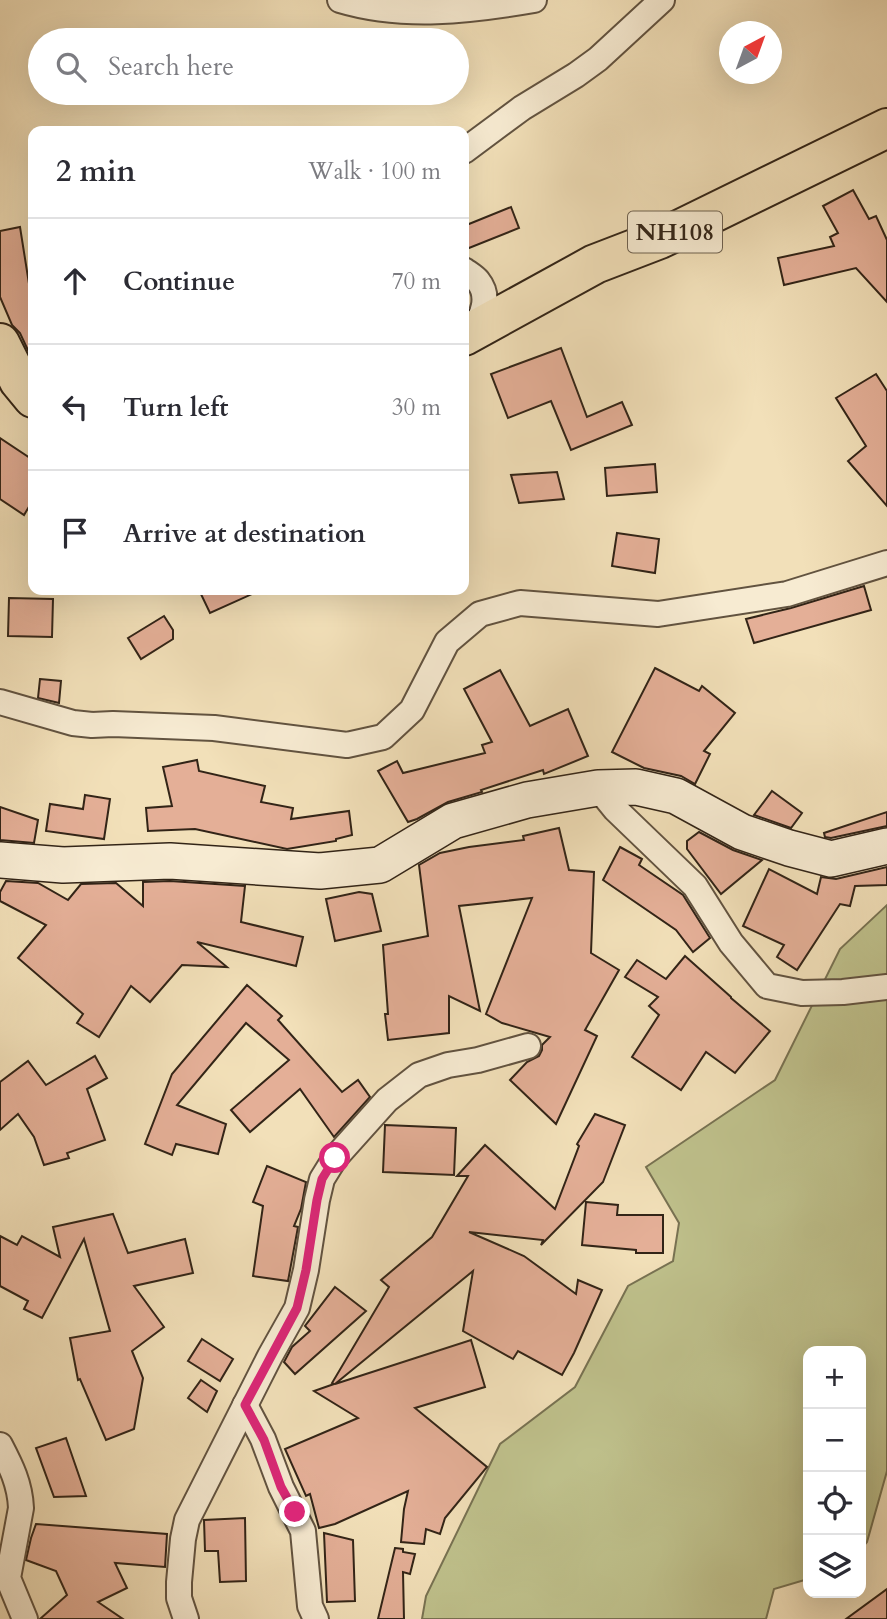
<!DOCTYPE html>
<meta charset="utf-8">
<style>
:root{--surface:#fff;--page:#f2f2f3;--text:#2b2b33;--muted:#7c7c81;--line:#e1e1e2}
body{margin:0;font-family:Cardo,serif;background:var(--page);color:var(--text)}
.controls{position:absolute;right:21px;bottom:21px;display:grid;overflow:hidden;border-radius:14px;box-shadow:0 7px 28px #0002}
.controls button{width:63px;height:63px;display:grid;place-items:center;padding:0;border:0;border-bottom:2px solid var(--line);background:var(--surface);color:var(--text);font:35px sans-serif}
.compass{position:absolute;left:719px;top:21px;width:63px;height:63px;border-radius:50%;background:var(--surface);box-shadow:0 7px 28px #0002;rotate:41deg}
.stop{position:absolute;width:21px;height:21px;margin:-16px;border:5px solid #db2777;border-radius:50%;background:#fff}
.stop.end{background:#db2777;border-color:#fff;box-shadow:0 2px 7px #0008}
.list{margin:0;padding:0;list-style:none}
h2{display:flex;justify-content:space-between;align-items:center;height:91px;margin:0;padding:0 28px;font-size:30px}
h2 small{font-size:23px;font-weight:400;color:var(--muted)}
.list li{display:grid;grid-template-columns:46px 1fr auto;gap:21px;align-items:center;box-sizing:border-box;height:126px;padding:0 28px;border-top:2px solid var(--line)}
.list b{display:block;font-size:26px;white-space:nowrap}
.list em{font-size:23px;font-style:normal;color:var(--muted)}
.icon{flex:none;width:38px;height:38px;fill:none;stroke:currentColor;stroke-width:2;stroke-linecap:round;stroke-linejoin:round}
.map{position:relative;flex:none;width:887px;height:1619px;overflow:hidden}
.search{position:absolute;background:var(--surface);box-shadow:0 7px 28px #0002;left:28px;top:28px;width:441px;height:77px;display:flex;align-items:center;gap:18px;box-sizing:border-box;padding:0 24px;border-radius:38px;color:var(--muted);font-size:26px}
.panel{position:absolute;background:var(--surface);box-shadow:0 7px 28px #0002;left:28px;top:126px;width:441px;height:469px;border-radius:14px}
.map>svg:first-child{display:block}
</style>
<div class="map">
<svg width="887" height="1619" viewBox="0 0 887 1619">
<rect width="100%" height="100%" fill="#f2e0b9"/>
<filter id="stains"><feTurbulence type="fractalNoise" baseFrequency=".00286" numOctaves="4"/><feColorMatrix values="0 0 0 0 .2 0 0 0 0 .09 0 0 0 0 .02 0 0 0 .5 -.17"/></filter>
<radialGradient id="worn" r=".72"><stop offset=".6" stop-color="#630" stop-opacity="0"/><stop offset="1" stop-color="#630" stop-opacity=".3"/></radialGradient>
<!-- green -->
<path fill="#bfc18c" stroke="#787252" stroke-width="2" d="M887,905V1471L867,1542L861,1549V1351H808V1579L774,1589L766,1619H422L426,1596L500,1444L575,1387L628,1286L673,1261L679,1223L646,1167L775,1080L840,949Z"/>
<!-- building -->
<g fill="#e4af97" stroke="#322417" stroke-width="2">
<path d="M853,190L869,219L876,216L887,240V302L856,268L784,285L778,258L834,246L830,237L838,233L823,206Z"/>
<path d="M511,207L519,228L464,250V226Z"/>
<path d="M20,227L33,309V361L20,333L12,325L0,297V231Z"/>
<path d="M561,348L587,417L622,402L632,425L571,450L551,401L508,418L491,374Z"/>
<path d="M876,374L887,391V506L848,461L866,446L836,398Z"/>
<path d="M0,438L33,460V500L24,515L0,499Z"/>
<path d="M655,464L657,492L607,496L605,468Z"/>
<path d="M557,472L564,499L519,503L511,475Z"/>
<path d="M617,533L659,539L655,573L612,566Z"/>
<path d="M864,586L871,610L754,643L746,619L791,608Z"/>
<path d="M199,590H261L210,613Z"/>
<path d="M9,598L53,599L52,637L8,636Z"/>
<path d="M164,616L173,630V639L141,659L128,638Z"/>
<path d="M655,668L699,691L702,686L735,713L704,751L710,754L695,784L681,776L644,768L612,752Z"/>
<path d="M500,670L530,726L568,709L588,756L544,774L543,770L481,790L482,792L448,802L417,819L408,822L378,771L397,761L403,773L485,753L482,745L492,742L464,689Z"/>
<path d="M40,679L61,681L59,703L38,698Z"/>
<path d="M197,760L199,771L265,786L261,802L293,808L291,819L349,811L352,835L336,839V841L287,849L195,829L148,831L146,808L172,806L163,767Z"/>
<path d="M772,791L802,813L791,828L754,815Z"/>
<path d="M85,795L110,799L104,839L46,831L50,804L83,809Z"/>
<path d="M0,807L38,820L34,843L0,840Z"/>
<path d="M887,812V826L831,838L825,837L824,833Z"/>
<path d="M559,828L569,870L594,872L591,953L619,970L585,1030L597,1036L556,1124L510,1080L527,1062L539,1056L542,1050V1045L550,1037L502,1023L486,1014L532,898L459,906L480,1011L449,996V1033L388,1040L385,1014H388L383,945L428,936L419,865L440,853L469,847L524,840L523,836Z"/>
<path d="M699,832L733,850L762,860L721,894L687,849V841Z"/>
<path d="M620,847L642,859L639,865L683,895L710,938L693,952L676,930L603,880Z"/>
<path d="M887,867V885L855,886L850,906L840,904L797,970L777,957L784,945L743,926L769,869L817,894L821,877L836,879Z"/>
<path d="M6,881L38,883L68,900L81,884L116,883L143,906V882L170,881L245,886L241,922L303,937L296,966L197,942L227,967L182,965L150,1002L131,986L99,1037L77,1023L83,1014L18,958L46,925L0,901V892Z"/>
<path d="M359,892L372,894L381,931L335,941L326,899Z"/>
<path d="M685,956L731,997V998L770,1031L735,1073L706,1052L681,1090L632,1057L659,1015L649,1006L658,997L625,977L637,960L666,979Z"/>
<path d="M247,985L282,1016L278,1020L342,1092L358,1080L370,1097L334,1137L300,1089L250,1132L231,1110L289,1060L246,1023L177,1105L226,1124L218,1154L176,1144L172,1155L145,1144L172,1074Z"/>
<path d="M95,1056L107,1078L87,1089L105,1140L67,1153L69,1158L44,1165L34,1137L18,1114L0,1130V1082L28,1061L46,1085Z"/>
<path d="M595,1114L625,1125L603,1182L541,1245L543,1240L469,1232L524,1256L576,1294L578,1280L602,1290L574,1353L562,1375L518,1351L513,1359L463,1331L473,1271L335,1384L471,1340L485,1387L415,1408L487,1467L445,1518L440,1534L426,1529L424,1544L401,1542L404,1509L408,1491L335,1524L319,1528L310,1494L306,1496L285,1449L358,1418L314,1391L334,1384L332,1383L389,1287L381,1280L432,1237L468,1176H457L485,1145L555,1209L579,1146L577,1144Z"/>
<path d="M385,1125L456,1128L454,1175L383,1172Z"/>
<path d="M267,1166L306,1182L301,1209L294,1226L298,1227L288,1281L253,1276L263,1206L253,1202Z"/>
<path d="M586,1202L618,1205L617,1215H663V1253H636V1250L582,1245Z"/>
<path d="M113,1214L128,1253L185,1239L193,1273L134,1286L164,1327L132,1351L143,1378L134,1429L106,1440L80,1379L78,1380L70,1338L110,1331L84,1239L42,1318L24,1309L28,1301L0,1286V1236L17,1245L22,1236L60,1257L53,1227Z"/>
<path d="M335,1287L366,1311L295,1374L284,1362L292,1347L310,1331L305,1326Z"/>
<path d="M202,1339L233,1359L220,1381L188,1361Z"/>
<path d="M201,1380L217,1391L207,1412L188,1398Z"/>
<path d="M66,1438L86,1496L54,1497L36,1448Z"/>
<path d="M245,1518L246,1581L220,1582L218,1551H205L204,1520Z"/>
<path d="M36,1524L167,1534L165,1567L115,1563L127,1588L98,1602L123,1619H40L67,1595L56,1571L26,1560L31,1538Z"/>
<path d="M324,1533L353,1540L355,1601L327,1602Z"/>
<path d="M395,1548L403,1549V1552L415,1554L410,1574L403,1572L404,1619H378Z"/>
<path d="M887,1589V1619H846Z"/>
</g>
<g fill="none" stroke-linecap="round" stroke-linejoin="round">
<defs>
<g id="street">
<path d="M340,0C403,19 470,11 534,0"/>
<path d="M464,151L522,108L576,75L598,59L662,0"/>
<path d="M464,270C468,273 475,277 478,281C491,297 482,316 473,331"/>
<path d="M0,702L73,723L92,725L113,724L214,728L347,745L383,737L412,710L447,642L480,614L520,603L658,614L787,594L887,563"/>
<path d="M598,788L615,809L695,886L731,943L767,986L802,993L843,992L887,987"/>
<path d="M245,1405L263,1439L281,1487L303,1531L310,1606L316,1619"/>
<path d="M0,1445C11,1466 20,1484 21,1508L8,1578L25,1619"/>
<path d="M186,1619L179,1598V1582L183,1539L187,1520L270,1356L297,1308L306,1270L317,1200L322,1179L335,1158L387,1100L419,1075L448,1065L478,1060L528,1046"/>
</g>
<path id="secondary" d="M0,860L63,865L170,861L320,871L380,865L453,821L527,800L598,788L636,787L676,796L742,832L789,848L831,859L887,846"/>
<g id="highway">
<path d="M464,336L595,264L660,239L887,128"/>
<path d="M0,343L19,381L33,398"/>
</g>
</defs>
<!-- street casing -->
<use href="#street" stroke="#625340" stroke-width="28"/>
<!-- secondary casing -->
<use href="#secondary" stroke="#322417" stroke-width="38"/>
<!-- highway casing -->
<use href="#highway" stroke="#322417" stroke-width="42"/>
<!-- street -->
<use href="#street" stroke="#f7ebd2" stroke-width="24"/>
<!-- secondary -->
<use href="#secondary" stroke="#f7ebd2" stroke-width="35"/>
<!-- highway -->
<use href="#highway" stroke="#f2e0b9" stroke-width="38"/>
</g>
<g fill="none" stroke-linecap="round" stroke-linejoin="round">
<!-- route -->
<path stroke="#db2777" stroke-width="9" d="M295,1512L281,1487L264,1440L245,1405L297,1308L306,1270L317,1200L322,1179L335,1158"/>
</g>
<g text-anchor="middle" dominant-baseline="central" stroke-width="5" stroke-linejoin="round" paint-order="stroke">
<!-- shield labels -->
<rect fill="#f7ebd2" stroke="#6d604f" stroke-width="2" x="628" y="211.5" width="94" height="41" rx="5"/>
<g font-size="24" font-weight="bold" fill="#322417">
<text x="675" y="232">NH108</text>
</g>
</g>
<rect width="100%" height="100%" filter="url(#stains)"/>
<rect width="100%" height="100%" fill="url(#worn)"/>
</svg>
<div class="controls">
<button>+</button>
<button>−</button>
<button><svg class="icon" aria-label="locate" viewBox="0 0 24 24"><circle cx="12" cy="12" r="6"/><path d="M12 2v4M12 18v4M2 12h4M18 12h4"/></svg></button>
<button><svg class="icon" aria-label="layers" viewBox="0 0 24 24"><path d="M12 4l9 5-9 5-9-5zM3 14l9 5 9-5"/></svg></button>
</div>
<svg class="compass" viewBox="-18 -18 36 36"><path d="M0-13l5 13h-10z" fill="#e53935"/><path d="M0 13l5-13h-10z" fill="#7c7c81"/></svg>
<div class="stop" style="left:335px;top:1158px"></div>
<div class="stop end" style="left:295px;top:1512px"></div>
<div class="search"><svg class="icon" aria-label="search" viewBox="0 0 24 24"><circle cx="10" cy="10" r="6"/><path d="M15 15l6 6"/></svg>Search here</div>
<section class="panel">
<h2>2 min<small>Walk · 100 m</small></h2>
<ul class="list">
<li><svg class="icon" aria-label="ahead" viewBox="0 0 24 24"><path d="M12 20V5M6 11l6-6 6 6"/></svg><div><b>Continue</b></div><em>70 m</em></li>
<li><svg class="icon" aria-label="left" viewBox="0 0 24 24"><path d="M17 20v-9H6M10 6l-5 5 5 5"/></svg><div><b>Turn left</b></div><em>30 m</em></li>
<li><svg class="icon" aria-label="arrive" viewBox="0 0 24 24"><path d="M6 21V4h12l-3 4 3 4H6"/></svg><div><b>Arrive at destination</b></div></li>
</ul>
</section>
</div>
